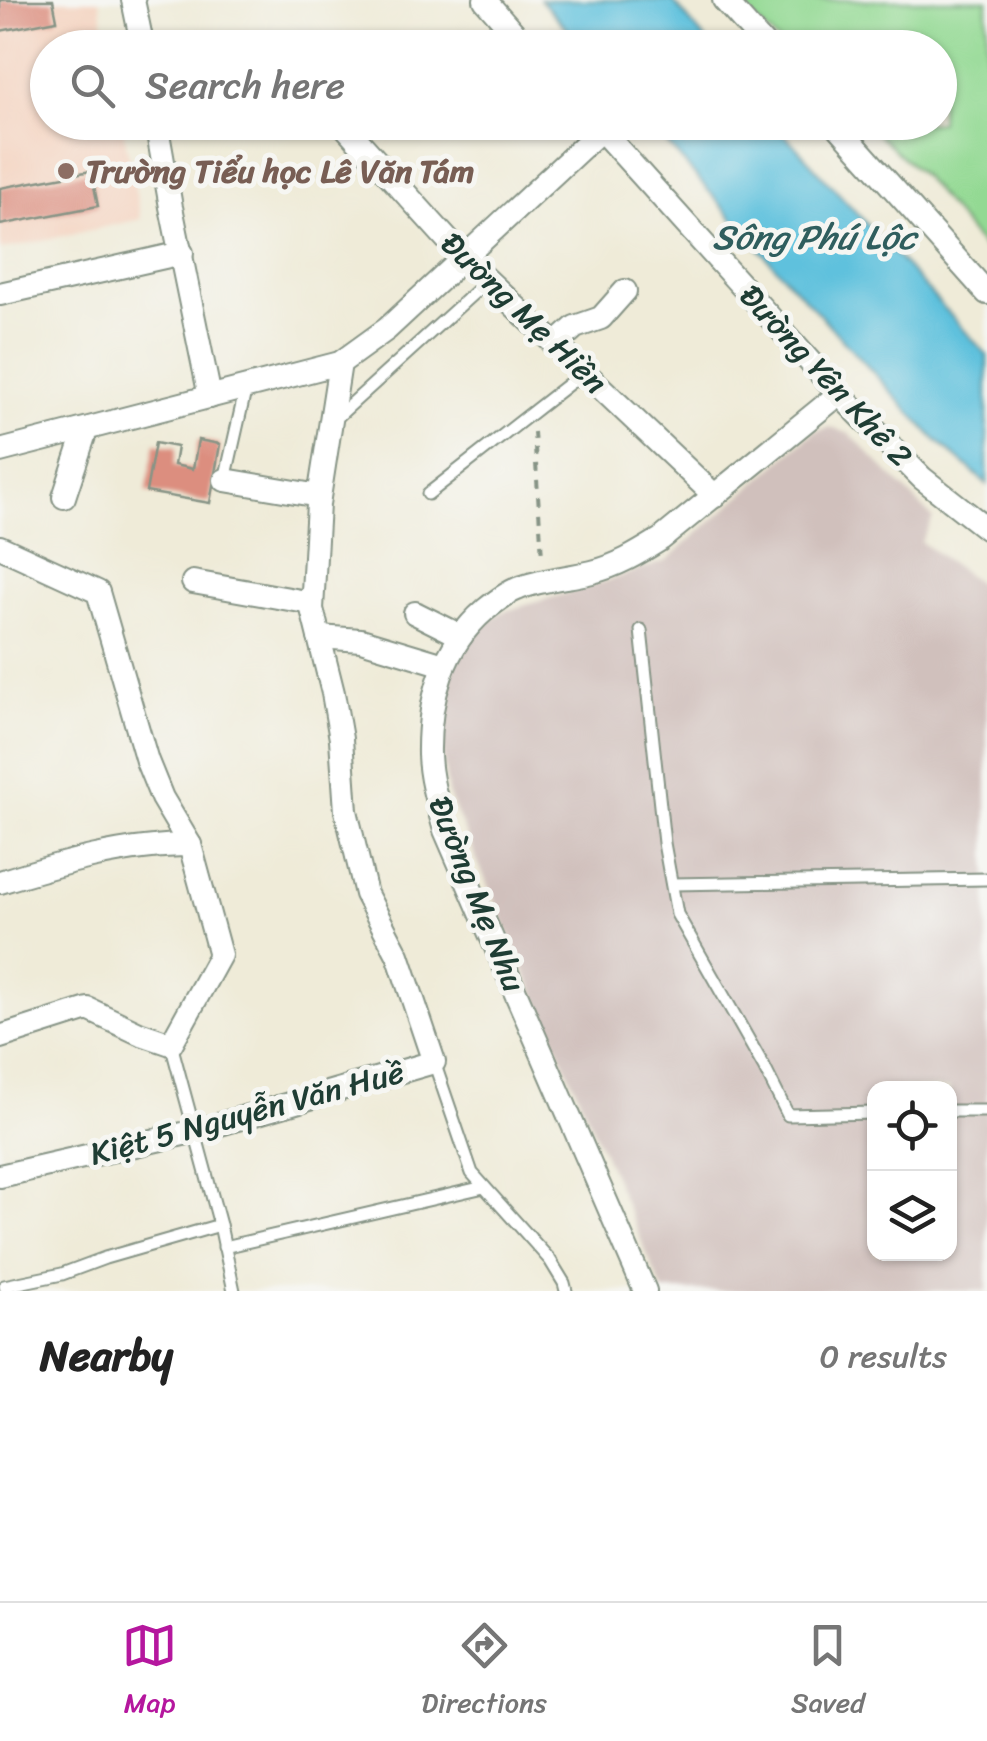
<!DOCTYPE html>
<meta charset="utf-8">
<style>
:root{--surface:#fff;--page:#f2f2f2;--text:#222;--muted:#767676;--line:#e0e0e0;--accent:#b5179e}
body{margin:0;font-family:Sriracha,sans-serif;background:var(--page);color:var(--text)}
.controls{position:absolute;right:30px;bottom:30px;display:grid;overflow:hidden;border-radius:20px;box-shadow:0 2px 8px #0004}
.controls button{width:90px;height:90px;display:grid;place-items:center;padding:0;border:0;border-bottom:2px solid var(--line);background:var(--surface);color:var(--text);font:50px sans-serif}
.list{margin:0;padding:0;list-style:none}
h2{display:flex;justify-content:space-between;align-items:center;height:130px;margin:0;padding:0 40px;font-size:42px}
h2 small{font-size:32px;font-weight:400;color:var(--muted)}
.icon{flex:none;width:55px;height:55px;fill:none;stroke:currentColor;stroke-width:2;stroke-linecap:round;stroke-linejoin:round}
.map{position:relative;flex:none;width:987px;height:1291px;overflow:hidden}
.search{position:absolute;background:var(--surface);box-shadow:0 2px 8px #0004;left:30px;right:30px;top:30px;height:110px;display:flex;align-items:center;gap:25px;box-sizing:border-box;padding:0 35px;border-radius:55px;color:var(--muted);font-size:38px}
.sheet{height:310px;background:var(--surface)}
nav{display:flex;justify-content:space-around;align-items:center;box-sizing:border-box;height:140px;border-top:2px solid var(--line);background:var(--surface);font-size:28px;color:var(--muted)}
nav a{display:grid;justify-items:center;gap:5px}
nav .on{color:var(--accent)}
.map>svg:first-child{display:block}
</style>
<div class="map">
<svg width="987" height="1291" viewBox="0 0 987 1291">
<rect width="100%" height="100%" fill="#f6f6f2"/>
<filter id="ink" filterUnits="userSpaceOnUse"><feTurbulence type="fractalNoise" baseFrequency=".01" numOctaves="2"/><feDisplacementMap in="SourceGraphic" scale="20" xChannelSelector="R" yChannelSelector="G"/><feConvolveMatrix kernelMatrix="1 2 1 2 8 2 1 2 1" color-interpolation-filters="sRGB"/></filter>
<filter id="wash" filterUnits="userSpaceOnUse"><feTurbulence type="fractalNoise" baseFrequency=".0048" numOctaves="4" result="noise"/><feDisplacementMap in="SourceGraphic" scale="40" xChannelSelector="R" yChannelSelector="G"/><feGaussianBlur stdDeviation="2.25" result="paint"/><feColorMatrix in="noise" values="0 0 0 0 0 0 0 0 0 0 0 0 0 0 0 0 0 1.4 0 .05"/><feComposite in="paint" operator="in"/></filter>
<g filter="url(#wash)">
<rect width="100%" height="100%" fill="#efebd8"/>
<!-- built -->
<path fill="#f4d3c0" d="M0,0H99L108,47L48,48V122L122,123L141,219L0,250Z"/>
<!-- industrial -->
<path fill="#d0c0bc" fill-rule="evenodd" d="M831,427L850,434L933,518L921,542L987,589V1291H663L448,793L442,749L441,716L452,671L473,632L502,612L595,585L666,561L815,431ZM874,1088H950V1254H874Z"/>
<!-- green -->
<path fill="#93d993" stroke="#598b64" stroke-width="2.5" d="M734,0H987V253L923,176L865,123L940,122V48L784,47Z"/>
<!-- water -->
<g fill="#5fc1dd" stroke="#3f7f88" stroke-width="2.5">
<path d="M541,0H672L711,47H583Z"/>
<path d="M649,123H774L987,355V484L935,439L780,272Z"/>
</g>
<g id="blocks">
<!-- building -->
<g fill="#dc8e7f">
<path d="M0,0H53L57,20L0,31Z"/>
<path d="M91,171L98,206L0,225V188Z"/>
<path d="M198,440L220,444L210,503L146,492L155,443L177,447L174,465L193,469Z"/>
</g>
</g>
</g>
<g filter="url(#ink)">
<use href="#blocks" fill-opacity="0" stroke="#879486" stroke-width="2.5"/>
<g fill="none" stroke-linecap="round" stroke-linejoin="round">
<defs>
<g id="service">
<path d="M335,419L487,281"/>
<path d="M225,480L246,387"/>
<path d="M428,494L584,372"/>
<path d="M641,630L664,843L677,914L764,1067L788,1115L874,1113"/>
<path d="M672,884L987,879"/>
<path d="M171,1044L220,1225L234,1291"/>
<path d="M434,1062L472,1173L550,1260L564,1283L566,1291"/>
<path d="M950,1111H987"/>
<path d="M224,1247L484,1187"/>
<path d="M4,1286L62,1274L105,1258L220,1225"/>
</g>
<g id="minor">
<path d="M133,0L143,48"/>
<path d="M485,0L527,48"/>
<path d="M724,0L767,48"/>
<path d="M222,48L249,45L257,48"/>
<path d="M156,122L171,207L210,397"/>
<path d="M341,122L463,257L715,496"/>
<path d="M594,122L839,394L922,478L987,529"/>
<path d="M834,122L987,293"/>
<path d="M0,294L182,253"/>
<path d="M555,345L575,327L601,318L625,291"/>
<path d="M0,451L340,363L387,329L601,130"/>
<path d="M225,480L319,496"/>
<path d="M64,497L86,430"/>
<path d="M0,547L98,592L147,761L162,798L190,845L220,955L171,1044L139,1033L88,1009L0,1037"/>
<path d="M193,582L312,603"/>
<path d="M415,613L461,636"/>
<path d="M319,637L361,640L444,665"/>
<path d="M0,882C61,863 127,845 190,845"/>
<path d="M0,1176L196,1131L434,1062L398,955L366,894L346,811L341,739L333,693L312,609L318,504L340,363"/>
<path d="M645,1291L445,830C438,805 430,781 429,755C428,700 443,646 485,610C495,602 506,593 517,589C541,579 568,578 592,572C618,566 640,552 661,539L839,394"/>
</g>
</defs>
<!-- service casing -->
<use href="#service" stroke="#879486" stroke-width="15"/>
<!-- minor casing -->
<use href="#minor" stroke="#879486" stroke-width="26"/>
<!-- path -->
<path stroke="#879486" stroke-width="4" stroke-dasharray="8 8" stroke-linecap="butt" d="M534,432L542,557"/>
<!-- service -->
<use href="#service" stroke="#fff" stroke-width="11"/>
<!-- minor -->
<use href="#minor" stroke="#fff" stroke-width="22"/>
</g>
</g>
<!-- markers -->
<circle fill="#8d6e63" stroke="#f6f6f2" stroke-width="4" cx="66" cy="171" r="10"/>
<g text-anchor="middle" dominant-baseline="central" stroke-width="10" stroke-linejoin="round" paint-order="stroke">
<!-- education labels -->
<g font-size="32" font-weight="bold" fill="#785e54" stroke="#f6f6f2" text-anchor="start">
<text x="86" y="171">Trường Tiểu học Lê Văn Tám</text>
</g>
<!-- street labels -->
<g font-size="32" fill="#1f3d34" stroke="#f6f6f2">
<text transform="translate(524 313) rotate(44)">Đường Mẹ Hiền</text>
<text transform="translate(826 376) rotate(47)">Đường Yên Khê 2</text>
<text transform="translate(477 894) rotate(68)">Đường Mẹ Nhu</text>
<text transform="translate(247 1113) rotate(-15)">Kiệt 5 Nguyễn Văn Huề</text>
</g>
<!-- water labels -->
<g font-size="35" font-style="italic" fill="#2f5e5e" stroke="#f6f6f2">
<text x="814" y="237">Sông Phú Lộc</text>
</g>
</g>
</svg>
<div class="controls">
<button><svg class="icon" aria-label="locate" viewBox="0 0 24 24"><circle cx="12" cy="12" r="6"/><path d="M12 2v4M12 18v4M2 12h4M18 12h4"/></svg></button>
<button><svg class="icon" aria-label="layers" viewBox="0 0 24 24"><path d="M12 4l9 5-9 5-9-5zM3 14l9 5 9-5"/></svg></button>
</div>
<div class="search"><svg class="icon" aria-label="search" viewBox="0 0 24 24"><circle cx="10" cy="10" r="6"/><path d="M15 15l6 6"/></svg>Search here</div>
</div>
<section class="sheet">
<h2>Nearby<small>0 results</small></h2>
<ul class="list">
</ul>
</section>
<nav>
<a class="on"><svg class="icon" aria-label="map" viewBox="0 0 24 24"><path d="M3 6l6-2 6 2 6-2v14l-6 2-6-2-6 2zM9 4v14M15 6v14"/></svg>Map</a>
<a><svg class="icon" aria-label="directions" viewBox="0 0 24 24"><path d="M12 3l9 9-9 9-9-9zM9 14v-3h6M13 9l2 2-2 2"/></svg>Directions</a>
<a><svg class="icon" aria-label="saved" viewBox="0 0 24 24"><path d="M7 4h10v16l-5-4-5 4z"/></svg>Saved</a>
</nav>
